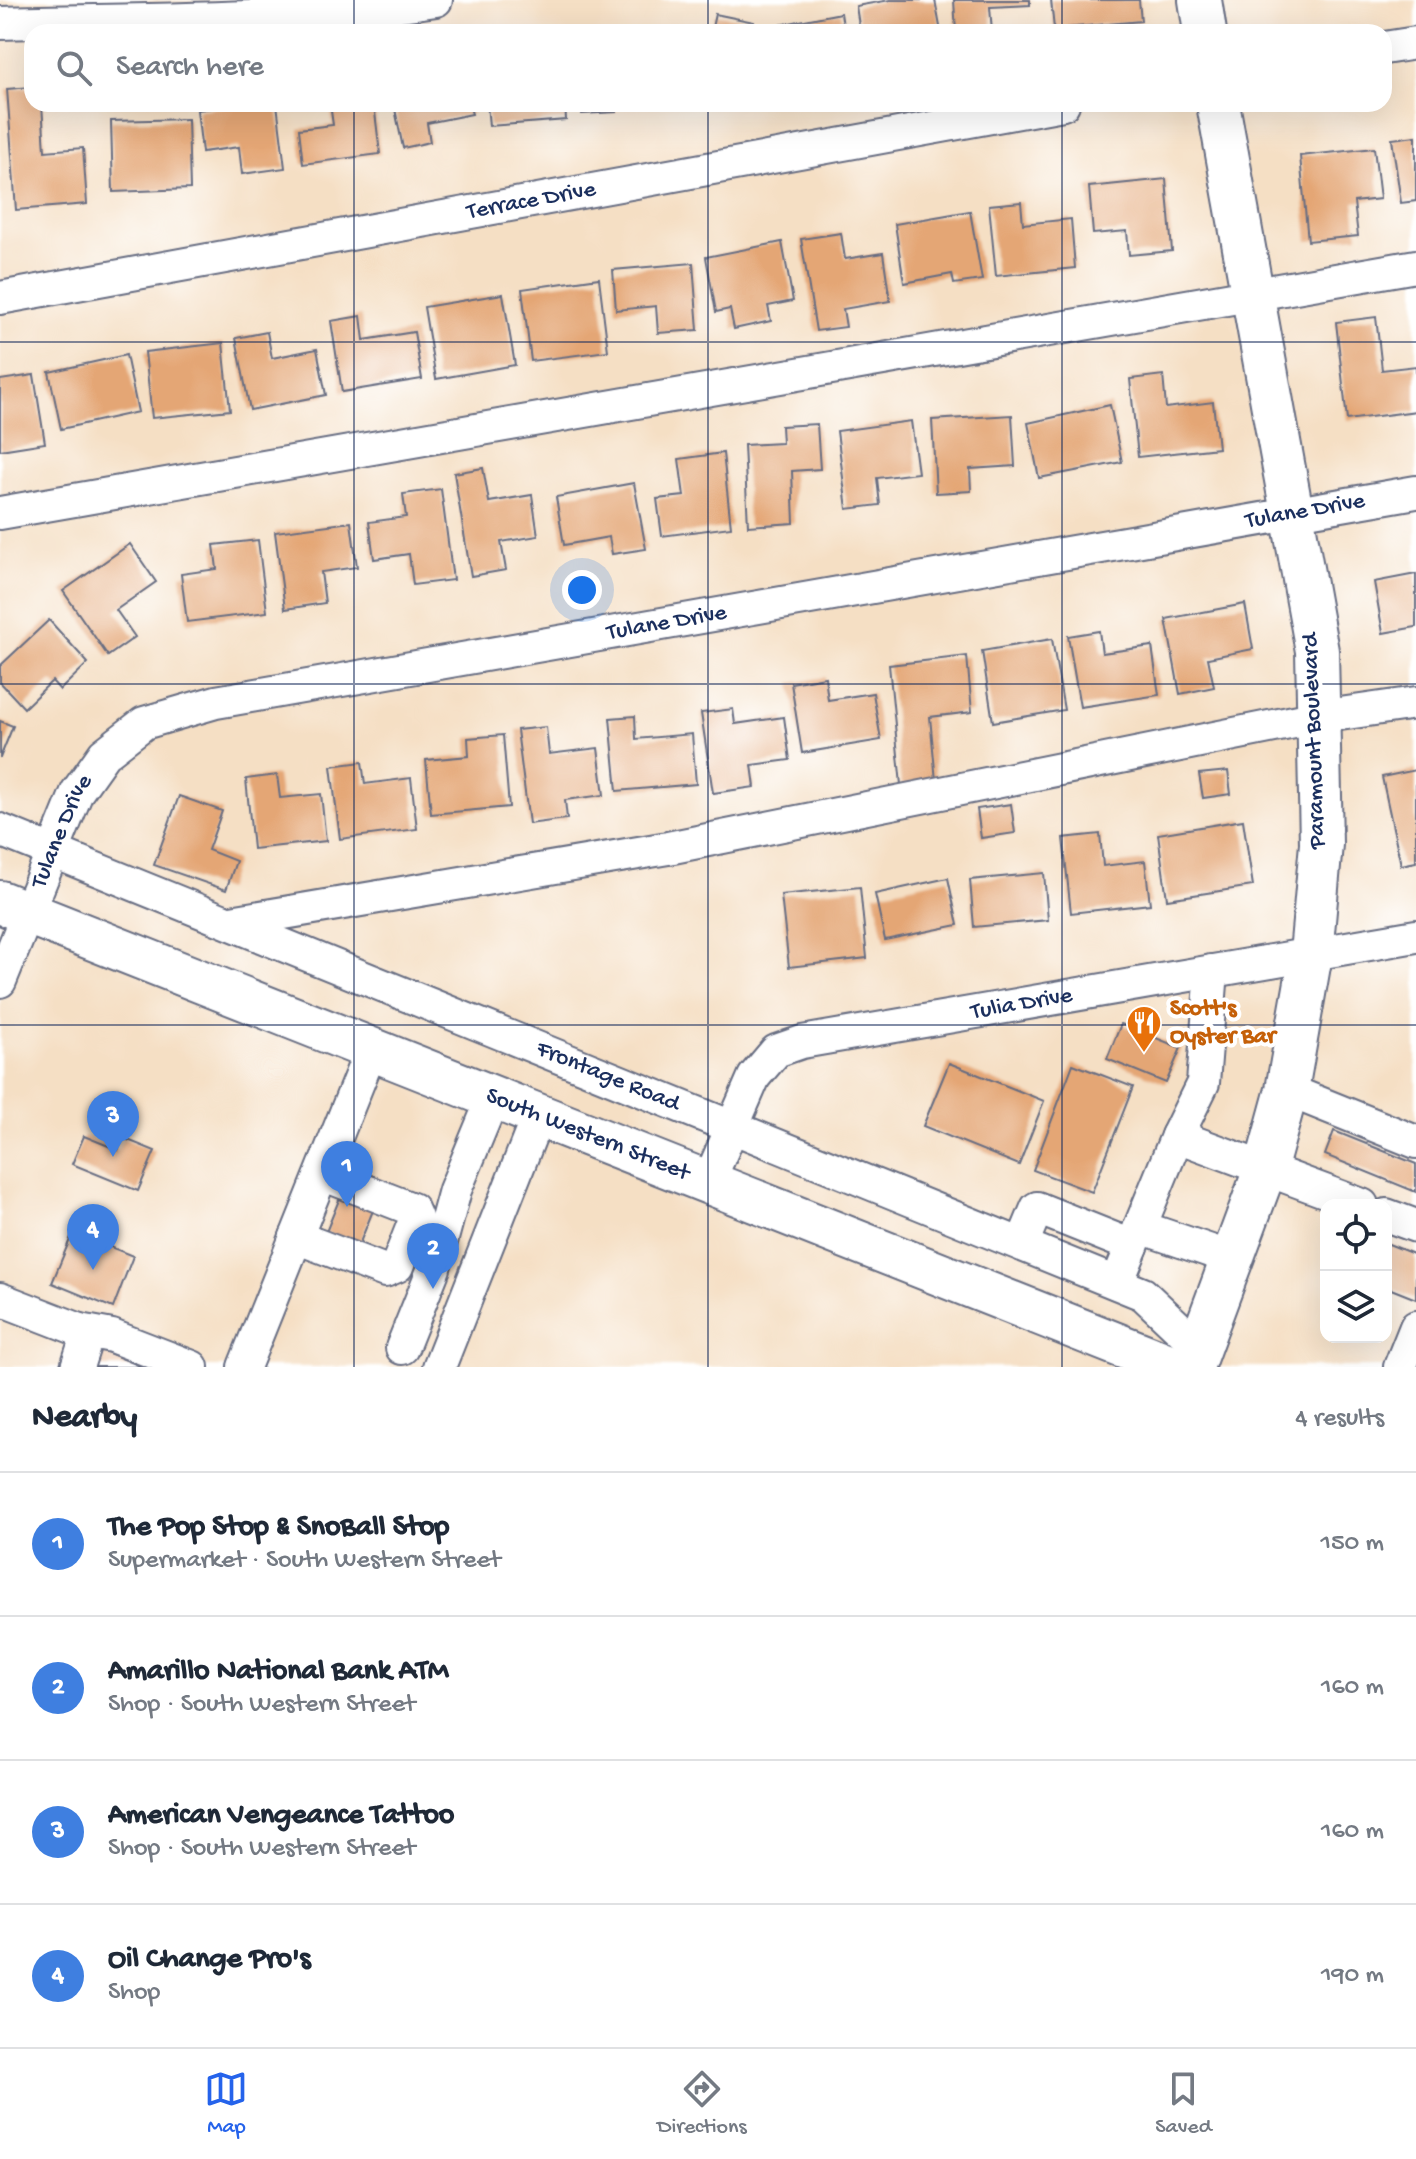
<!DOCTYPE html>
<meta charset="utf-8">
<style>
:root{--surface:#fff;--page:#f2f2f3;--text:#1f2937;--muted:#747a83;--line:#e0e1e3;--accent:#2563eb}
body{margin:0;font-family:"Gochi Hand",sans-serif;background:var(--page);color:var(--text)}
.controls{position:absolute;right:24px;bottom:24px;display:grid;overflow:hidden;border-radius:16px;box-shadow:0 8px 32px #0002}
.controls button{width:72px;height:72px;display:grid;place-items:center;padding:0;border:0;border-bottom:2px solid var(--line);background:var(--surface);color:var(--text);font:40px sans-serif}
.you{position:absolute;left:582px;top:590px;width:28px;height:28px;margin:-20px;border:6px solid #fff;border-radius:50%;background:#1a73e8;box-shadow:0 0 0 12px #1a73e833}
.badge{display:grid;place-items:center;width:52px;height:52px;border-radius:50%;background:var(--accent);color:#fff;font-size:26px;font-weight:700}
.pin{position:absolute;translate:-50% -66px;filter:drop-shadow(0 2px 4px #0008)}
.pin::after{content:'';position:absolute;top:42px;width:28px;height:24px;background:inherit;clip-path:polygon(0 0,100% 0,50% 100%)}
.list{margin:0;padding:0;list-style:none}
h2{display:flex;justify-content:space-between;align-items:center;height:104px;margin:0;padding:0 32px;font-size:34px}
h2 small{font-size:26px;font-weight:400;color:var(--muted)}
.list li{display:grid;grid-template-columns:52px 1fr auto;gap:24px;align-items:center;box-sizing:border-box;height:144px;padding:0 32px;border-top:2px solid var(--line)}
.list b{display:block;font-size:30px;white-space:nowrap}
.list p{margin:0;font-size:26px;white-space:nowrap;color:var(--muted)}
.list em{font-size:26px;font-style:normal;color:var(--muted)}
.icon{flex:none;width:44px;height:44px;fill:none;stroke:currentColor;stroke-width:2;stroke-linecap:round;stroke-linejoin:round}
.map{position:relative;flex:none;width:1416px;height:1367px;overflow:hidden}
.search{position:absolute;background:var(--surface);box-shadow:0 8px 32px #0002;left:24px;right:24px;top:24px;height:88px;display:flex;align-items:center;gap:20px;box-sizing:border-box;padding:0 28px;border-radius:24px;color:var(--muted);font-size:30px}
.sheet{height:680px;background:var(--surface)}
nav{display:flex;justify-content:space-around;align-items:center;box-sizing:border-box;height:112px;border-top:2px solid var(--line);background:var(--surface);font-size:22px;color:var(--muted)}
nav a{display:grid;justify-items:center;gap:4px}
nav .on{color:var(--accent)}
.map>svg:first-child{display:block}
</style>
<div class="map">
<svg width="1416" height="1367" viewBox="0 0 1416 1367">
<rect width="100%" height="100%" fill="#fff"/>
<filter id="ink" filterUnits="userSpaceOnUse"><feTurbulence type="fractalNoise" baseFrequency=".0125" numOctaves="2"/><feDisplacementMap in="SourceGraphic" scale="16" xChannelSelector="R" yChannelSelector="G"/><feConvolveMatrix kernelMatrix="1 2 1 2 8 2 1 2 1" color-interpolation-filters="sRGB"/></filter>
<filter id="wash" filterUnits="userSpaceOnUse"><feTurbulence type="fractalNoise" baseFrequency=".006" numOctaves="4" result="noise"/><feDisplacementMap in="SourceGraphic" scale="32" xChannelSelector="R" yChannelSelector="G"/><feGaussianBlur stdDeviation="1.8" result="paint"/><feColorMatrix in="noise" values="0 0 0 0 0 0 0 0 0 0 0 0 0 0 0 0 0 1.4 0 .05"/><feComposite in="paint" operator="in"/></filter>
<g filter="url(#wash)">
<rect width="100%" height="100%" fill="#f5dfc4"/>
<g id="blocks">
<!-- building -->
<g fill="#e4a675">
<path d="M890,0H935L941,32H860L856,6Z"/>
<path d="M954,0H1030V5L990,7L992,32H956Z"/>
<path d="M1051,0H1139L1141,21L1054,29Z"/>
<path d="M841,13L844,32H763V28Z"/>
<path d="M715,14L754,22L752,32H711Z"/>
<path d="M32,87V104H42L45,151L83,148L87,204L16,210L7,89Z"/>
<path d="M247,104H277L285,168L242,174L239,147L202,152L197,110Z"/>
<path d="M330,104H374L380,154L303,164L299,129L333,125Z"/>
<path d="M394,104H469L472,114L427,123L430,142L403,148Z"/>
<path d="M487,104H565L566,120L489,126Z"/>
<path d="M581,104H617V112L582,114Z"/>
<path d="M188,119L190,189L113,192L111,121Z"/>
<path d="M1416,136V201L1401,203L1392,139Z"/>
<path d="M1374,148L1380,199L1354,202L1358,236L1308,241L1300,156Z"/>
<path d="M1166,179L1172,251L1129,255L1127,231L1093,234L1089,187Z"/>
<path d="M1021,202L1023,224L1071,219L1075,268L996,276L989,205Z"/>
<path d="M970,211L982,280L954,284L952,274L904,283L895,224Z"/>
<path d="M841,233L845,259L883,253L890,301L843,309L846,327L816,331L801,239Z"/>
<path d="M782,242L793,301L768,306L771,321L734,329L730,309L716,312L706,257Z"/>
<path d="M693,263L698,330L658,333L656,306L616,310L613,270Z"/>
<path d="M599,278L608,351L531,361L522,289Z"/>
<path d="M503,294L515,365L436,379L424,307Z"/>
<path d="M361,316L364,340L414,332L422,379L342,392L331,321Z"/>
<path d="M1376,317L1382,370L1416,366V411L1347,420L1336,322Z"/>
<path d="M267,332L272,358L317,349L326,395L250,410L236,338Z"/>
<path d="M223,343L230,410L152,418L145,352Z"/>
<path d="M126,355L138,412L61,429L49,372Z"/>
<path d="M34,375L45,443L0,450V380Z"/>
<path d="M1163,375L1166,408L1213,402L1218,448L1138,457L1130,379Z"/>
<path d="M1110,405L1122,462L1039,478L1028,423Z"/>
<path d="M1012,415L1015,466L970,469L971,491L936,493L932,420Z"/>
<path d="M911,421L918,473L877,478L880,505L847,509L837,431Z"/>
<path d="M817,424L820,469L792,471L794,523L748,526L744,445L782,443L781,426Z"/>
<path d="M723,453L731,527L662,536L657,499L684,496L679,459Z"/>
<path d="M483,468L489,502L532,495L538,536L501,542L506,570L471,576L454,473Z"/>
<path d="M634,483L646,549L612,554L609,537L564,545L556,497Z"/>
<path d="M441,489L453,580L413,585L409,554L374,559L369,522L406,517L403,494Z"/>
<path d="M351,522L357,567L321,572L325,603L285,609L275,532Z"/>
<path d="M258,540L267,612L187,622L181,574L217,569L214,545Z"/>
<path d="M130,544L156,582L116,610L135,637L108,656L63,591Z"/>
<path d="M1416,574V627L1383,633L1374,582Z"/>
<path d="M1245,604L1253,649L1208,658L1214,687L1180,694L1166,619Z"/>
<path d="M49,620L88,663L60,690L52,681L24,708L0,682V666Z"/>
<path d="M1099,631L1102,653L1152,646L1159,695L1080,707L1068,636Z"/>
<path d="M1052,639L1064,710L993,722L982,651Z"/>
<path d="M967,656L972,712L930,717L936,781L901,785L889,665Z"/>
<path d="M825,677L828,700L873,693L881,740L802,753L791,683Z"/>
<path d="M733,709L735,724L784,717L790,760L752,765L755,787L713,793L701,713Z"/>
<path d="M635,716L636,739L692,734L696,784L617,791L610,718Z"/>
<path d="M0,721L13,726L0,758Z"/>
<path d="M546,727L549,754L598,748L604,795L565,800L567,819L529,824L517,730Z"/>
<path d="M503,735L509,807L431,814L426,760L469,756L468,738Z"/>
<path d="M362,762L365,784L411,778L417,829L340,839L331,766Z"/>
<path d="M1416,770V862L1401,865L1382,777Z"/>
<path d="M1228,771L1231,794L1203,798L1199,774Z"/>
<path d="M277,775L280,798L321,794L326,841L253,849L246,779Z"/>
<path d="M179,796L222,811L208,850L236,861L226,890L154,865Z"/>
<path d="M1011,804L1015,833L981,838L977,809Z"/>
<path d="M1243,820L1253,886L1167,899L1158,834Z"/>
<path d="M1100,834L1103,866L1145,861L1150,904L1071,913L1063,838Z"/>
<path d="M1044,873L1048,920L974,927L970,880Z"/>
<path d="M948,878L958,925L885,940L875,894Z"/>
<path d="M860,887L867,958L789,967L781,895Z"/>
<path d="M1121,1024L1181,1048L1166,1083L1107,1059Z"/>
<path d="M949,1063L1044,1101L1019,1165L923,1126Z"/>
<path d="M1073,1064L1133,1087L1092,1192L1033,1170Z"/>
<path d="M1334,1131L1416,1164V1192L1325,1155Z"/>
<path d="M84,1136L118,1150L123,1138L155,1151L138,1191L72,1164Z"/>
<path d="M341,1195L374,1208L359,1245L326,1232Z"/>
<path d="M73,1232L133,1256L113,1308L52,1283Z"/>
<path d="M1386,1243L1416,1255V1299L1386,1287Z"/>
<path d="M99,1349L143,1367H92Z"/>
</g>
</g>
</g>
<g filter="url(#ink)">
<use href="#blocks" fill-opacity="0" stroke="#676d82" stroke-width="2"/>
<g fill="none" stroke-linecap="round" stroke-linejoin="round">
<defs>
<g id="minor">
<path d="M0,23C145,19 293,22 436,0"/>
<path d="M1384,48L1416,43"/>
<path id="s1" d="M0,298L1063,104"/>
<path d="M0,513L1416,266"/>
<path id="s2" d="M0,830L1143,1294L1199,1347"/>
<path d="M231,922L668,848L1319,717L1416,703"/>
<path id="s3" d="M0,981L77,792L104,754L144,723L216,702L1416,492"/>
<path d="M1287,1090L1416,1142"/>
<path d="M1177,1136L1203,1083L1212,971"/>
<path id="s4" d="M708,1183L754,1077L776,1051L802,1042L1416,936"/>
<path d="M1386,1215L1416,1226"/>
<path d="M1140,1227L1234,1259"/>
<path d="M296,1237L385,1271L397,1266L416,1218L412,1209L322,1174"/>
<path d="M1022,1244L1037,1208L1132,1246"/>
<path d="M1117,1283L1177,1136L1362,1205"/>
<path d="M0,1299L80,1330L86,1339L77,1367"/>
<path d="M80,1330L112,1336L192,1367"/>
<path d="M402,1348L434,1268L455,1190L493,1098"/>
<path d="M244,1367L371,1050"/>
<path d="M439,1367L538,1116"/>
<path d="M1400,1367L1416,1327"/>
</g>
<g id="major">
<path d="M1200,0L1205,32"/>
<path id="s5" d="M0,902L1174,1367"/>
<path d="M1192,1367L1266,1167L1287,1090L1311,954L1321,844L1317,651L1218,104"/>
</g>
</defs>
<!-- minor casing -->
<use href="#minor" stroke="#676d82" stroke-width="36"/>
<!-- major casing -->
<use href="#major" stroke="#676d82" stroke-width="46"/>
<!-- minor -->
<use href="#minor" stroke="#fff" stroke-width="32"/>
<!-- major -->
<use href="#major" stroke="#fff" stroke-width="42"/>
</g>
</g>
<!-- grid -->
<path fill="none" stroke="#1b2f5e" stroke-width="2" stroke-opacity="0.55" d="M354,0V32M708,0V32M1062,0V32M354,104V1367M708,104V1367M1062,104V1367M0,342H1416M0,684H1416M0,1025H1416"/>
<!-- icons -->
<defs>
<symbol id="restaurant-pin" viewBox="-11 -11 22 30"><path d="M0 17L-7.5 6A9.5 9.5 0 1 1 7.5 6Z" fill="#e8710a" stroke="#fff"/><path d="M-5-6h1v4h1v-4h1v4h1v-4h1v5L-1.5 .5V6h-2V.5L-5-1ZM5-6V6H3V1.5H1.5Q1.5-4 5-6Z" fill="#fff"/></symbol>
</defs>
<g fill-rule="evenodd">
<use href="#restaurant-pin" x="1124" y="1003" width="40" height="54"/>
</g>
<g text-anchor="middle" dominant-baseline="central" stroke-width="8" stroke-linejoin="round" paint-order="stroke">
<!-- street labels -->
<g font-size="24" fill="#1b2f5e" stroke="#fff">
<text stroke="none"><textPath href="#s1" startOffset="540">Terrace Drive</textPath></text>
<text stroke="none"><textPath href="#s3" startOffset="1482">Tulane Drive</textPath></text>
<text stroke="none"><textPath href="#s3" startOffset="834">Tulane Drive</textPath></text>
<text transform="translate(1315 741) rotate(-92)">Paramount Boulevard</text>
<text stroke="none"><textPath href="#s3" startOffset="162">Tulane Drive</textPath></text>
<text stroke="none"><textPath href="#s4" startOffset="400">Tulia Drive</textPath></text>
<text stroke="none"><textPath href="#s2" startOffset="656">Frontage Road</textPath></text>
<text stroke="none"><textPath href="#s5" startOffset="632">South Western Street</textPath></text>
</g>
<!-- food labels -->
<g font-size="24" font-weight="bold" fill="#c56008" stroke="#fff" text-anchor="start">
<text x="1170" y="1009">Scott's<tspan x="1170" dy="28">Oyster Bar</tspan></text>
</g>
</g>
</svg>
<div class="controls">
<button><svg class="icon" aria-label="locate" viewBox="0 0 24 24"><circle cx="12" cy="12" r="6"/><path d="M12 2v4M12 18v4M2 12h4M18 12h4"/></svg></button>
<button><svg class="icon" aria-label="layers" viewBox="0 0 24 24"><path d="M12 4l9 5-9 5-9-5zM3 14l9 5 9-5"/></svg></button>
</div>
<div class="you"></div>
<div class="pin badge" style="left:347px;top:1207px;background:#3f7fe0">1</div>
<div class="pin badge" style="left:433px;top:1289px;background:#3f7fe0">2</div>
<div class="pin badge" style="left:113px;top:1157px;background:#3f7fe0">3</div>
<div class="pin badge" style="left:93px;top:1270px;background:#3f7fe0">4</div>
<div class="search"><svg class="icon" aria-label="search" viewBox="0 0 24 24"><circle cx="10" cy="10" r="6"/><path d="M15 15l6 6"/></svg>Search here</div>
</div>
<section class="sheet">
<h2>Nearby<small>4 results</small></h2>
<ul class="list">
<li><span class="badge" style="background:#3f7fe0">1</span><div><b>The Pop Stop &amp; SnoBall Stop</b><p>Supermarket · South Western Street</p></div><em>150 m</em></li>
<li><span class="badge" style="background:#3f7fe0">2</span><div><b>Amarillo National Bank ATM</b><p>Shop · South Western Street</p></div><em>160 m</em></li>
<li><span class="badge" style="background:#3f7fe0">3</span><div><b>American Vengeance Tattoo</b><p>Shop · South Western Street</p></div><em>160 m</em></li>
<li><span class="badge" style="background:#3f7fe0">4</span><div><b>Oil Change Pro's</b><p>Shop</p></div><em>190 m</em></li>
</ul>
</section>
<nav>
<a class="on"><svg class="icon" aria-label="map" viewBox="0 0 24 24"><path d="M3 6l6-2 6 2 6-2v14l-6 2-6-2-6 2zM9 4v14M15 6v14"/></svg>Map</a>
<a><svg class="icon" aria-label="directions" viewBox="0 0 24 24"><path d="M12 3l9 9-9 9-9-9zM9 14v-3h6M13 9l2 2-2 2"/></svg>Directions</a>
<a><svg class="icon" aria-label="saved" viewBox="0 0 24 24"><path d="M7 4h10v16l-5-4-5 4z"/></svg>Saved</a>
</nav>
